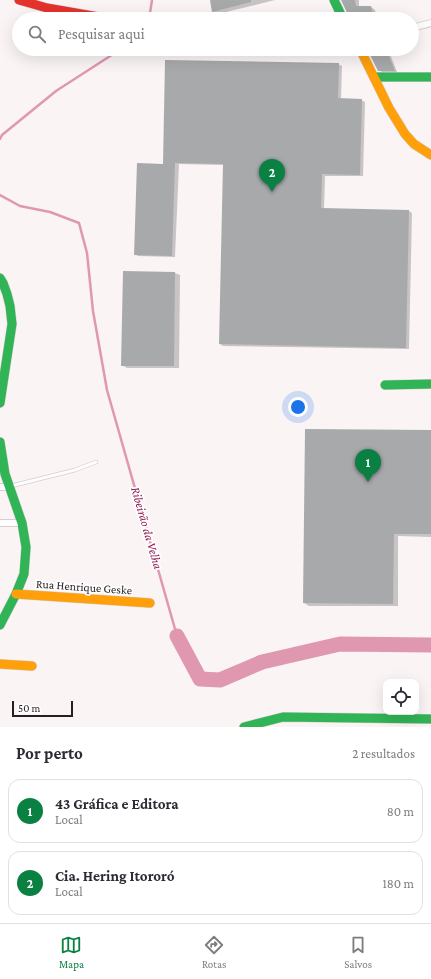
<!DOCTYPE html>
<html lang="pt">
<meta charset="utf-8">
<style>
:root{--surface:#fff;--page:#f2f2f3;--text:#2b2b33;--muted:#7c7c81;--line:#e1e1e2;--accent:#0b8043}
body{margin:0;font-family:"Crimson Pro",serif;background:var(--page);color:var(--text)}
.controls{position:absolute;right:12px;bottom:12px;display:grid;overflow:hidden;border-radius:8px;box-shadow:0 4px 16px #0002}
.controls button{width:36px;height:36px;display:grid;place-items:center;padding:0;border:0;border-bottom:1px solid var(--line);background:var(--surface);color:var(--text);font:20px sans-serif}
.scale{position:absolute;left:12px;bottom:10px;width:61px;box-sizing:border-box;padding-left:4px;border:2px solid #271e21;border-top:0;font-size:11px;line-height:14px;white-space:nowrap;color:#271e21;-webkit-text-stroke:3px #fff;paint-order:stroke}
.you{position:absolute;left:298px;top:407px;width:14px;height:14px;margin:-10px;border:3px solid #fff;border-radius:50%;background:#1a73e8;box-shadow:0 0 0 6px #1a73e833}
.badge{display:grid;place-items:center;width:26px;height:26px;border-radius:50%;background:var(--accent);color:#fff;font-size:13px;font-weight:700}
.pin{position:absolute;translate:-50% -33px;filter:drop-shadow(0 1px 2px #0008)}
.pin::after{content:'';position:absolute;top:21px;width:14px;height:12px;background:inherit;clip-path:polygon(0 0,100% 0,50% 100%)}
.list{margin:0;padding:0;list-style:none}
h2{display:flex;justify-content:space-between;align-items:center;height:52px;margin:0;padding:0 16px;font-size:17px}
h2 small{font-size:13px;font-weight:400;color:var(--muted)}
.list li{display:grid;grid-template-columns:26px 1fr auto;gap:12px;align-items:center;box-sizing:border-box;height:64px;margin:0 8px 8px;padding:0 8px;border:1px solid var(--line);border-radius:12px}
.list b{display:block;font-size:15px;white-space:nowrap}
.list p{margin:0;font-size:13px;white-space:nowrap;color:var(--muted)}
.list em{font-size:13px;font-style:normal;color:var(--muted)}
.icon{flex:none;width:22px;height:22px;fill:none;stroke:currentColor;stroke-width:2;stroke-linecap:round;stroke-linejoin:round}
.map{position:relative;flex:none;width:431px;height:727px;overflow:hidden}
.search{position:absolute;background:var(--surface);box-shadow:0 4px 16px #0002;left:12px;right:12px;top:12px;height:44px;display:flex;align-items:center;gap:10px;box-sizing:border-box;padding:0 14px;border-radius:22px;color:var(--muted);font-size:15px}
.sheet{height:196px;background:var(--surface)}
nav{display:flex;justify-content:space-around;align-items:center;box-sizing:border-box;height:56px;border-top:1px solid var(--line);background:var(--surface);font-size:11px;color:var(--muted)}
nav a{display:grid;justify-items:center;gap:2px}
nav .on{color:var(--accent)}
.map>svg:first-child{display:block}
</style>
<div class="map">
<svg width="431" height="727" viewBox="0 0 431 727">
<rect width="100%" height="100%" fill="#faf4f5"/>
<!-- shadow -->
<g fill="#0003">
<path d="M211,0H275L218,14L213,12Z"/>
<path d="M342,0H359V7H371L375,10L377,19H352Z"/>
<path d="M369,49H388L397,72H382L379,70Z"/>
<path d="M338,64L342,66L341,99L361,100L365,102L363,176H325L324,209L409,211L412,213L409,349L223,346L220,344L224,165L179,164L175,257L138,256L135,254L164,165Z"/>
<path d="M175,273L180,275L179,368H127L122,365Z"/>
<path d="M431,431V537L398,536V606H309L304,603Z"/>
</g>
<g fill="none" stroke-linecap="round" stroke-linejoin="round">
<!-- stream -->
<g stroke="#e098b0" stroke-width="2.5">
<path d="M146,19L150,13L152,0"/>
<path d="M0,139L2,135L56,91L121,49"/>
<path d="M0,195L20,206L50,212L79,223L87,253L93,311L107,390L177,636"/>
</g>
<!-- river -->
<path stroke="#e098b0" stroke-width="15" d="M177,636L200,679L220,680L262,662L340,644L431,645"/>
</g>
<!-- building -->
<g fill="#a8a9ab">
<path d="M210,0H251V2L212,12Z"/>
<path d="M341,0H355L356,6H371L374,19H350Z"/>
<path d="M367,49H386L395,71H378Z"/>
<path d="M165,60L339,63L338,98L362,99L360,175L322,174L321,208L409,210L406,348L219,344L223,164L175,163L172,256L134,255L137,163L163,164Z"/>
<path d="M123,271L175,272L174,366H121Z"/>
<path d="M305,429L431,430V534H394L393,604L303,603Z"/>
</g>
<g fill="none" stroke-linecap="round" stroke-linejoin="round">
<defs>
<path id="lane" d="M11,486L75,470L96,462"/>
<g id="street">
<path d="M412,28L431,23"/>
<path d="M0,487H10"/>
<path d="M0,523H22"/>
</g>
<g id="fast">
<path d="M334,0L343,19"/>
<path d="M374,77H431"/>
<path d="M0,278L3,283L7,294L10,306L12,324L0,403"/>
<path d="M385,385L431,384"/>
<path d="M0,442L5,474L22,523L26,547L24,574L16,594L0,625"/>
<path d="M244,727L283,717L431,719"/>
</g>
<g id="slow">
<path d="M360,49L389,108L405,134L414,144L431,155"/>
<path d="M16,594L150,603"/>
<path d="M0,664L32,666"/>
</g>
<path id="jam" d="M19,0L47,8L110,19"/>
</defs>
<!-- lane casing -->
<use href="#lane" stroke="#d6ced0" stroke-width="4.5"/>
<!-- street casing -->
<use href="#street" stroke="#d6ced0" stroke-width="8"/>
<!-- fast casing -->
<use href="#fast" stroke="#d6ced0" stroke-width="10"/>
<!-- slow casing -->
<use href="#slow" stroke="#d6ced0" stroke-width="10"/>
<!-- jam casing -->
<use href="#jam" stroke="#d6ced0" stroke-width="10"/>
<!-- lane -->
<use href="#lane" stroke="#fefdfe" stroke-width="3"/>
<!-- street -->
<use href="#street" stroke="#fefdfe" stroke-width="6"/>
<!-- fast -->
<use href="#fast" stroke="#30b455" stroke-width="9"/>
<!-- slow -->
<use href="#slow" stroke="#ff9f0a" stroke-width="9"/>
<!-- jam -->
<use href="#jam" stroke="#e5322d" stroke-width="9"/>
</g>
<g text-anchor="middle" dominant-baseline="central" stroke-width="3.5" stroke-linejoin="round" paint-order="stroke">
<!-- street labels -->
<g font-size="12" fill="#271e21" stroke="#fff">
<text transform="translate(84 587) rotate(4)">Rua Henrique Geske</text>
</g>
<!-- water labels -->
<g font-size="13" font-style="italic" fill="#961e53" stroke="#fff">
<text transform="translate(147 528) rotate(74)">Ribeirão da Velha</text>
</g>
</g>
</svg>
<div class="controls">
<button><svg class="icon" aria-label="locate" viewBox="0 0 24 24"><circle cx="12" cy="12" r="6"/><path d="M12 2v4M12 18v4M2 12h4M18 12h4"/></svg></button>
</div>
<div class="scale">50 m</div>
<div class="you"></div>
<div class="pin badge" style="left:368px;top:482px">1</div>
<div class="pin badge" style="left:272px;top:192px">2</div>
<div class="search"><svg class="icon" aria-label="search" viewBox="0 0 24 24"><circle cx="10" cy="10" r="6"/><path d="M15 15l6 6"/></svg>Pesquisar aqui</div>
</div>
<section class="sheet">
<h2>Por perto<small>2 resultados</small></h2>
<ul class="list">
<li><span class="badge">1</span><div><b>43 Gráfica e Editora</b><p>Local</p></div><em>80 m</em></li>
<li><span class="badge">2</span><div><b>Cia. Hering Itororó</b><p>Local</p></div><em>180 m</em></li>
</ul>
</section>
<nav>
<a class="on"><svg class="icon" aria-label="map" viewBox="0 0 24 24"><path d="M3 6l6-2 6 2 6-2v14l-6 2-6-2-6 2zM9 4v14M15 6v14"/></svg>Mapa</a>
<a><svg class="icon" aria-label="directions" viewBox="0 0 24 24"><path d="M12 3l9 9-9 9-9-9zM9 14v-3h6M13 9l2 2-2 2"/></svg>Rotas</a>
<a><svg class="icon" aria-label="saved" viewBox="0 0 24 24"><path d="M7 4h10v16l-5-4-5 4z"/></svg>Salvos</a>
</nav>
